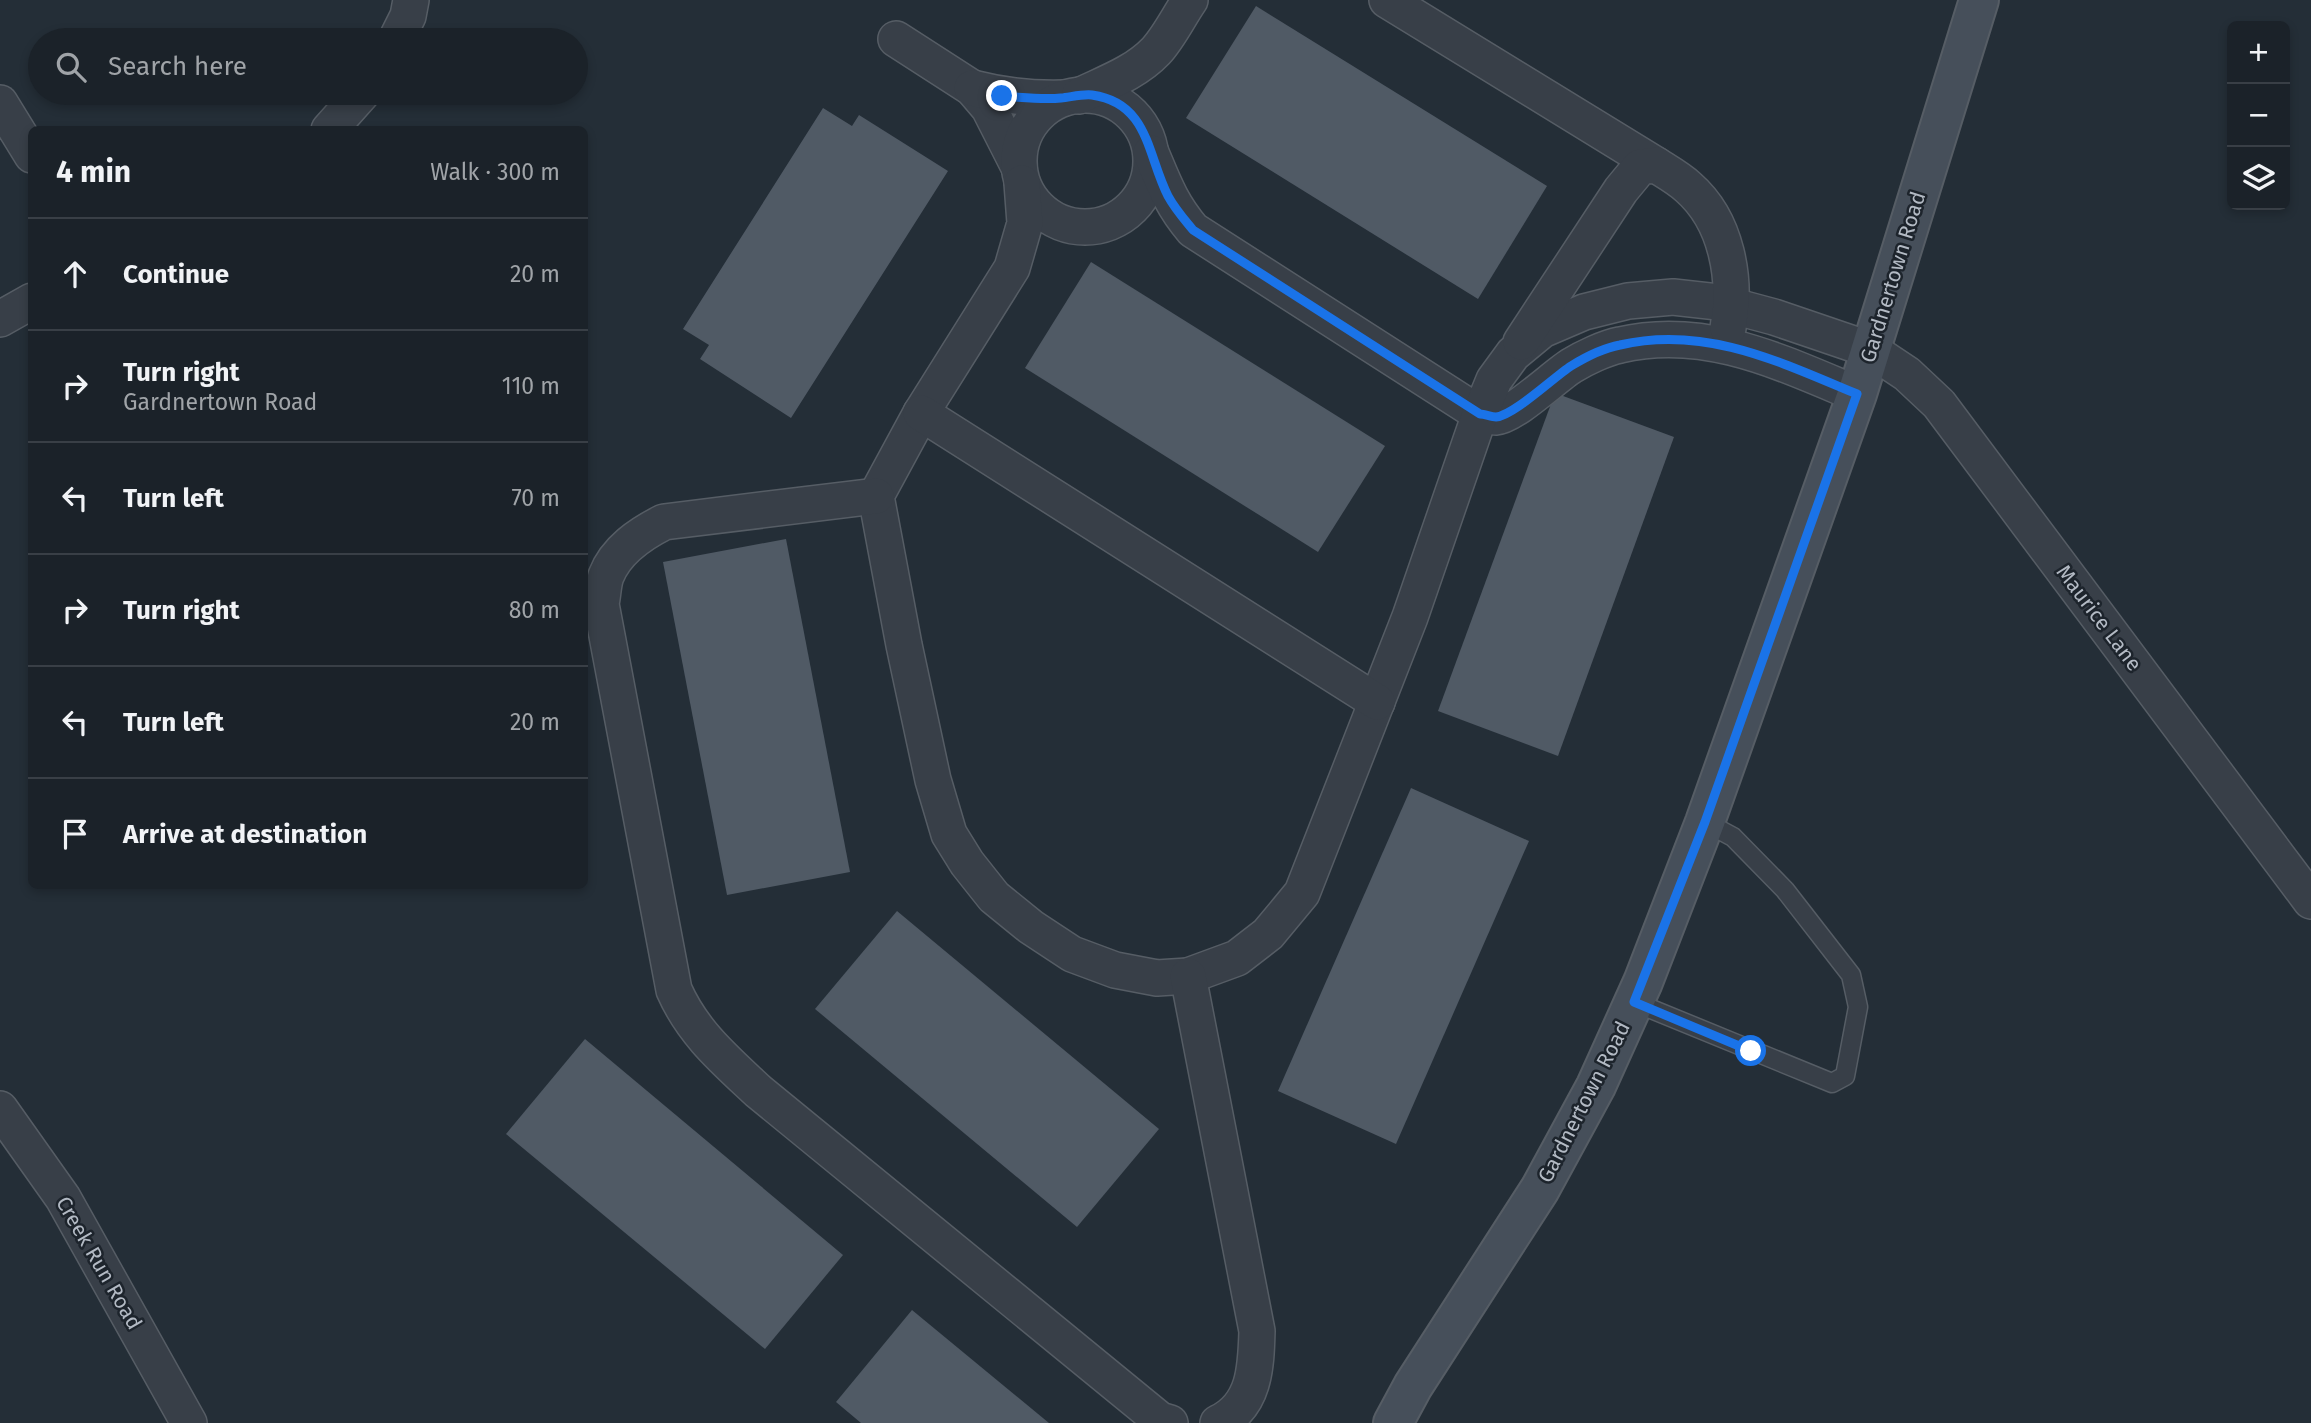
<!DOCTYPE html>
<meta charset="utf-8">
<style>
:root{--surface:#1b2229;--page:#242a31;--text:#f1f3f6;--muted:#a0a4a8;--line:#393f46}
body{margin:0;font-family:"Fira Sans",sans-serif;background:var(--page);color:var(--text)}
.controls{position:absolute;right:21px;top:21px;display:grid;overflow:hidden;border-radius:10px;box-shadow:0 4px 10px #0003}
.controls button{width:63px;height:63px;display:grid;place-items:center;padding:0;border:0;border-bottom:2px solid var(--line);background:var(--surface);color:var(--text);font:35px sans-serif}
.stop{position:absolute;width:21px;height:21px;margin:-16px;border:5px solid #1a73e8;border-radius:50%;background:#fff}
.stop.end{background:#1a73e8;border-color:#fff;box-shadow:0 2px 7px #0008}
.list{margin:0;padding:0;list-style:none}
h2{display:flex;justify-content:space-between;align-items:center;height:91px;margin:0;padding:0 28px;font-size:30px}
h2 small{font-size:23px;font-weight:400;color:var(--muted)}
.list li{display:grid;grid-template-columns:46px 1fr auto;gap:21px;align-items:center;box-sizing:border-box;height:112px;padding:0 28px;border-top:2px solid var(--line)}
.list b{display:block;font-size:26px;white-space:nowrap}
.list p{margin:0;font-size:23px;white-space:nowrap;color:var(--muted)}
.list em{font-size:23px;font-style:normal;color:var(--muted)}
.icon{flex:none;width:38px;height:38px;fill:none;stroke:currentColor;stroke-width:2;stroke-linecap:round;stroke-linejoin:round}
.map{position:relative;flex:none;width:2311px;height:1423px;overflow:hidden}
.search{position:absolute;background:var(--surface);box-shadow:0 4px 10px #0003;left:28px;top:28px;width:560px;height:77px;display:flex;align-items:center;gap:18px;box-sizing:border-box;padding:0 24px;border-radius:38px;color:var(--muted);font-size:26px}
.panel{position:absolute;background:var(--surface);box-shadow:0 4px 10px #0003;left:28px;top:126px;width:560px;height:763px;border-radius:10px}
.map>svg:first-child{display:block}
</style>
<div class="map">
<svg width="2311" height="1423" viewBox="0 0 2311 1423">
<rect width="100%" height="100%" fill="#242e37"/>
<!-- building -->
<g fill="#505a65">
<path d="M1256,6L1547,186L1478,299L1186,118Z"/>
<path d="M823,108L852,126L859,115L948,171L791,418L700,359L709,345L683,329Z"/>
<path d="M1091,262L1385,446L1318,552L1025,368Z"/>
<path d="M1555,393L1674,437L1558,756L1438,711Z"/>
<path d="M786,539L850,872L727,895L663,562Z"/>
<path d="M1411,788L1529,841L1396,1144L1278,1091Z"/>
<path d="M897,911L1159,1129L1077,1227L815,1009Z"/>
<path d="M585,1039L843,1255L765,1349L506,1134Z"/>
<path d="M912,1310L1049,1423H861L836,1402Z"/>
</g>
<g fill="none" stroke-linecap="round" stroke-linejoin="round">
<defs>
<path id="lane" d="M1634,1002L1832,1083L1845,1076L1858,1007L1851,975L1785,890L1733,837L1705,822"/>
<g id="street">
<path d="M1387,0L1656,165"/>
<path d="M896,39L972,88L989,108L1019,167"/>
<path d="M396,40L408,16L411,0"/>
<path d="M972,88C1003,96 1032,99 1064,98"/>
<circle cx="1085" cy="161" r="66"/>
<path d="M1079,96C1106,83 1135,73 1156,51C1169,37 1179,16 1190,0"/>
<path d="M0,103L32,155"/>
<path d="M329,130L362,93"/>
<path d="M1151,153C1164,184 1171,204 1193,230L1480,414C1485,414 1491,417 1496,417C1513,416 1554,377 1571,366C1584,358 1605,348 1620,345C1705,325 1780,362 1857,394"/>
<path d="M1022,183L1025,223L1012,268L921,413L876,496L904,645L933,780L949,834L967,863L994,897L1031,927L1072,954L1115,970L1157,978L1188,976L1237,958L1268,934L1302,893L1410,617L1480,414L1494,380L1513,354L1542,330L1584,312L1628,301L1673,297L1718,302L1774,317L1871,350L1907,374L1939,404L2311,901"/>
<path d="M0,319L32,301"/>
<path d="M1521,342L1621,190L1640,167L1656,165C1667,172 1678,178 1688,187C1727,221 1737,279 1728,328"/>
<path d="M921,413L1377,702"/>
<path d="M876,496L664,522C640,534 616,550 606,576C603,584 603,595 601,604L674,990C693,1033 724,1059 758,1091L1160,1420L1170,1423"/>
<path d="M1188,976L1257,1331C1256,1367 1255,1406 1218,1423"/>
<path d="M0,1109L63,1198L189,1423"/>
</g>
<path id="secondary" d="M1393,1423L1413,1386L1540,1189L1596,1086L1643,982L1705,822L1857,394L1979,0"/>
</defs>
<!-- lane casing -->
<use href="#lane" stroke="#565d65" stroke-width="21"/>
<!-- street casing -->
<use href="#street" stroke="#565d65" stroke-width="38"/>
<!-- secondary casing -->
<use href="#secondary" stroke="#565d65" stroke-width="42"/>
<!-- lane -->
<use href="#lane" stroke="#383f48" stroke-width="18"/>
<!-- street -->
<use href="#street" stroke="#383f48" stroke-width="35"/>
<!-- secondary -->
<use href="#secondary" stroke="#464f5a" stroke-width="38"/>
</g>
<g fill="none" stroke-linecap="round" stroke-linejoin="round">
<!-- route -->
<path stroke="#1a73e8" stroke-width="9" d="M1002,96C1021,97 1041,100 1061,98C1071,97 1082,94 1092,95C1149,103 1147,155 1168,196C1175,209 1184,219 1193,230L1480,414C1485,414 1491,417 1496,417C1513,416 1554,377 1571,366C1584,358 1604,348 1620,345C1705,325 1780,362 1857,394L1705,822L1634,1002L1751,1051"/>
</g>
<g text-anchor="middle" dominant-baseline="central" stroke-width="5" stroke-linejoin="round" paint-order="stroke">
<!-- street labels -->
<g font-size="21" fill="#b3bac4" stroke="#1d242c">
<text transform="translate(1893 277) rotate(-73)">Gardnertown Road</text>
<text transform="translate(2099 618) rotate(53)">Maurice Lane</text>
<text transform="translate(1584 1102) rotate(-63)">Gardnertown Road</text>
<text transform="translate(99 1263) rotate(60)">Creek Run Road</text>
</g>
</g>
</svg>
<div class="controls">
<button>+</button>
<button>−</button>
<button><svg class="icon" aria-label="layers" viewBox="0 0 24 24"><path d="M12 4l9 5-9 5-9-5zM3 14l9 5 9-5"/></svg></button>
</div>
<div class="stop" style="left:1751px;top:1051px"></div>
<div class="stop end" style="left:1002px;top:96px"></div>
<div class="search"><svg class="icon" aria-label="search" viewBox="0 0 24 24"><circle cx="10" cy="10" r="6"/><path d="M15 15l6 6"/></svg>Search here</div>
<section class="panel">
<h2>4 min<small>Walk · 300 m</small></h2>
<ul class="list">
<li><svg class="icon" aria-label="ahead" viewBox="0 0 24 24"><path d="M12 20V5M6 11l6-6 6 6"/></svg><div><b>Continue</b></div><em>20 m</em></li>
<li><svg class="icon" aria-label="right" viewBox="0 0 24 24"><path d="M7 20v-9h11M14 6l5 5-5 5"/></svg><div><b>Turn right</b><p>Gardnertown Road</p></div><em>110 m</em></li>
<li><svg class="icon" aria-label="left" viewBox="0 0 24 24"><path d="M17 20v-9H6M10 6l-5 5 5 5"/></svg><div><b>Turn left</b></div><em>70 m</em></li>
<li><svg class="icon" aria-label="right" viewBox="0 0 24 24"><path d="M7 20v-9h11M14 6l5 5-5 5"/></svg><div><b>Turn right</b></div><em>80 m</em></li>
<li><svg class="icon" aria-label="left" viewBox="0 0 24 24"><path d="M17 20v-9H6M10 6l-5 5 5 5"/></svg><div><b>Turn left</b></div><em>20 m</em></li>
<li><svg class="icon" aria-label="arrive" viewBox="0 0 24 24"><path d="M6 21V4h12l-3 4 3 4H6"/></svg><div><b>Arrive at destination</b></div></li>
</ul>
</section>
</div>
